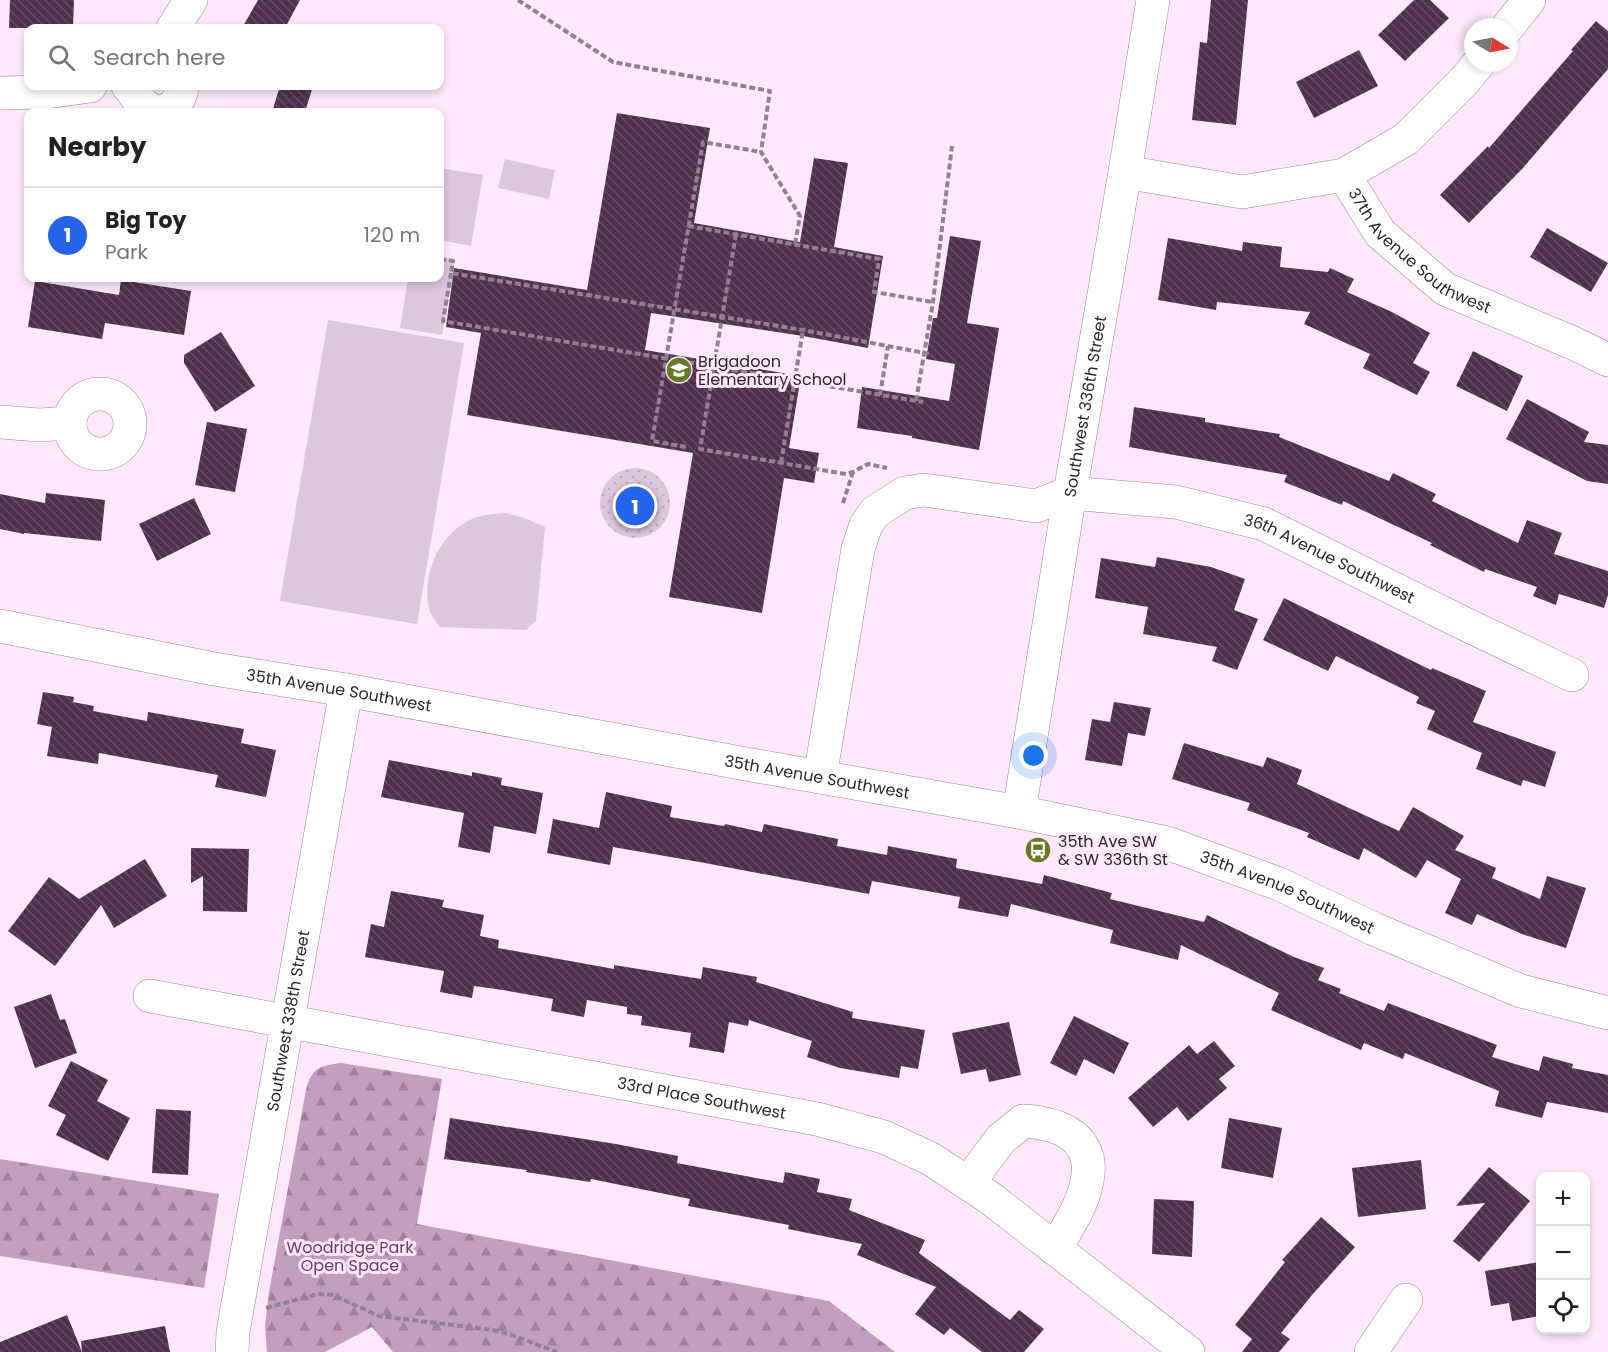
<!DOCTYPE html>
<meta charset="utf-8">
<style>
:root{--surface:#fff;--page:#f6f6f6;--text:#222;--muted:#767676;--line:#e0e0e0;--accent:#2563eb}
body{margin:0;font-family:Poppins,sans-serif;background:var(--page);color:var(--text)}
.controls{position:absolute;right:18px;bottom:18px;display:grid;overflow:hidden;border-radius:12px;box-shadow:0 3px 9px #0003}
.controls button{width:54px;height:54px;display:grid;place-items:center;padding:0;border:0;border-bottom:2px solid var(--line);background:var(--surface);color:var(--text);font:30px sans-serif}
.compass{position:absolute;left:1464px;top:18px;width:54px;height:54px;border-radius:50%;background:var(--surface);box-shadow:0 3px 9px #0003;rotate:100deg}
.you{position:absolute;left:1034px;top:756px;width:21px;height:21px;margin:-15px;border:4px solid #fff;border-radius:50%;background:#1a73e8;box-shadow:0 0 0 9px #1a73e833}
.badge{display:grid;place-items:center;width:39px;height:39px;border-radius:50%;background:var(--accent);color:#fff;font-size:20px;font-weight:700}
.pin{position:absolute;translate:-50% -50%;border:3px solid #fff;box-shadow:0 2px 6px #0006}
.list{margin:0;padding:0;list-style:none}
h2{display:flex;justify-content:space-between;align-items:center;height:78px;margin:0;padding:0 24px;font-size:26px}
h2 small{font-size:20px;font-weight:400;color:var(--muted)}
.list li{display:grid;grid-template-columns:39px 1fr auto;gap:18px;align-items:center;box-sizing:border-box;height:96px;padding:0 24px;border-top:2px solid var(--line)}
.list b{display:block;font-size:22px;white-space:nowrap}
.list p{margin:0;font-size:20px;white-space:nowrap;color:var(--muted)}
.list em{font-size:20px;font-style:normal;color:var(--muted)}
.icon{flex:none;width:33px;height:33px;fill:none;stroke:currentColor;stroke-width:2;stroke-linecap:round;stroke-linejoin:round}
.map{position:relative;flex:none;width:1608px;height:1352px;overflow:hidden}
.search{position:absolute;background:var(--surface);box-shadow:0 3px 9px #0003;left:24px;top:24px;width:420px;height:66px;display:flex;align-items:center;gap:15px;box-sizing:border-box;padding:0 21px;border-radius:12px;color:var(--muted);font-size:22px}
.panel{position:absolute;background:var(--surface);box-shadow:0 3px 9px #0003;left:24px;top:108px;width:420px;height:174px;border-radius:12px}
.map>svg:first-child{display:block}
</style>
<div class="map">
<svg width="1608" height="1352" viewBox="0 0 1608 1352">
<defs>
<pattern id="grass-dots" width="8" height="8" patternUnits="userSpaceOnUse" patternTransform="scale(1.5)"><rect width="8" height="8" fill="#dec7dc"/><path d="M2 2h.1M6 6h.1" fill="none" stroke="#bfabbd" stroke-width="1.8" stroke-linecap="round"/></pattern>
<pattern id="forest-firs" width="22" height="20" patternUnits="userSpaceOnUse" patternTransform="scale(1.5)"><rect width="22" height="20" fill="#c39fbf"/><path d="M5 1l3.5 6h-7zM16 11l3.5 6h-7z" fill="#9f819c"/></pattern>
<pattern id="building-back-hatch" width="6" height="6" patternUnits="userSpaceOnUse" patternTransform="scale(1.5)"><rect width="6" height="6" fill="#4f314d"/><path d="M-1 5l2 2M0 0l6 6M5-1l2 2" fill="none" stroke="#664d64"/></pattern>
</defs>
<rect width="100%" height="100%" fill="#ffe7fc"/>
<!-- grass -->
<circle fill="url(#grass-dots)" cx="635" cy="503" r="35"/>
<!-- forest -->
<g fill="url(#forest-firs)">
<path d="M341,1063L442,1079L417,1224L829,1301L895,1352H393L372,1327L325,1352H267L265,1326L269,1292L306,1090C312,1067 320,1066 341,1063Z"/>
<path d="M0,1159L219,1194L204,1288L0,1256Z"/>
</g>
<!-- garden -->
<g fill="#dec7dc">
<path d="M505,159L555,170L549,199L498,188Z"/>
<path d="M440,168L483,175L471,246L440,240Z"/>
<path d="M440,257L455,259L442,335L400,328L408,278H440Z"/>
<path d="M328,320L464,343L417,624L280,601Z"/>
<path d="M506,513L527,519L545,527L536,621L526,630L440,627C437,622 432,617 430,612C420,575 439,533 474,518C485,514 495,514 506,513Z"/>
</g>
<!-- building -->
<g fill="url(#building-back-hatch)">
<path d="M10,0H74L73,28H9Z"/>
<path d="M258,0H300L285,28H242Z"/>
<path d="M1211,0H1248L1236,125L1192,120L1200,42L1207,43Z"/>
<path d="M1414,0H1430L1449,18L1405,61L1378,35Z"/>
<path d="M1596,21L1608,31V69L1523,168L1469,223L1440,195L1488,146L1489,148L1573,51L1571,50Z"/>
<path d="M1359,50L1378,86L1314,118L1296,82Z"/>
<path d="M280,86H313L305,112H272Z"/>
<path d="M617,113L710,128L694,223L800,242L814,158L848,163L834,247L883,256L868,348L803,336L651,313L645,350L801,376L789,448L819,453L814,483L784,478L762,613L669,597L693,453L467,415L481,333L446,327L454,268L587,290Z"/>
<path d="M1547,228L1608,263L1591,292L1530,257Z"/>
<path d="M950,236L981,241L967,323L999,328L979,450L912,438V436L857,428L862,387L949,401L955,364L926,359L933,318H937Z"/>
<path d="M1168,238L1242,251L1243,242L1282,247L1280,267L1328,272L1330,268L1354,279L1347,292L1392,312L1430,333L1413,363L1430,372L1417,395L1363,368L1370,354L1304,324L1310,312L1217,302L1216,310L1158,300Z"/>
<path d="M121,280L191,291L184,335L105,323L102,339L28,327L35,281L119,295Z"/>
<path d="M221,332L255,386L215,412L184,363V355Z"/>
<path d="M1473,351L1523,376L1507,411L1456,386Z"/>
<path d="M1527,399L1589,432L1584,442L1608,445V484L1587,481L1506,439Z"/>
<path d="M1134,407L1205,418V422L1280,434L1279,437L1389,481L1393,473L1436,494L1432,501L1518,543L1527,520L1562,533L1554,554L1608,571V595L1604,608L1559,594L1556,605L1533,596L1537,587L1485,569L1484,572L1430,545L1432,543L1343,501L1342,505L1284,482L1287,475L1129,447Z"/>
<path d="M207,422L247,429L235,492L195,485Z"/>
<path d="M46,493L105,500L101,541L24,533V534L0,529V494L45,503Z"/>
<path d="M194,498L211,534L157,561L139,524Z"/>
<path d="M1157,557L1211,567L1245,579L1234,610L1258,619L1237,670L1212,661L1217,647L1143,634L1148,607L1095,598L1101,558L1155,567Z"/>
<path d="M1284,598L1431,670L1432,668L1486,691L1473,722L1556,752L1545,787L1523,780L1521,786L1476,769L1482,753L1427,729L1435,711L1416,703L1419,697L1336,656L1328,671L1263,640Z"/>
<path d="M43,692L74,697L73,702L94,706L93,711L147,721L148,712L244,729L241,743L276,750L266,797L215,787L218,775L99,753L98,764L47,756L52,727L37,724Z"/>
<path d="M1114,702L1151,708L1145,736L1128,733L1122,766L1085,760L1092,719L1110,722Z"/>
<path d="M1184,743L1263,767L1267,757L1302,770L1297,784L1399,831L1413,807L1464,836L1455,850L1496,868L1492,878L1540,899L1547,876L1586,888L1566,948L1522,934L1477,914L1472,925L1445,913L1461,879L1427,860L1416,878L1364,848L1359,860L1307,837L1309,833L1247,810L1250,803L1172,779Z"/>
<path d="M389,760L472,776V772L502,778L501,785L543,793L536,834L494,826L490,853L458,847L464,813L381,797Z"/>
<path d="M606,792L672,806L670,817L724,826L725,824L762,832L764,824L838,839L837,846L887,855L888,846L957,859L956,868L1042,884L1044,875L1112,893L1110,899L1204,922L1207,915L1294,957L1324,968L1318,980L1341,989L1339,993L1384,1011L1388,1003L1497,1045L1492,1057L1539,1071L1543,1056L1573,1064L1572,1068L1608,1075V1113L1547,1102L1542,1118L1495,1106L1499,1091L1405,1053L1403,1059L1364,1043L1361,1050L1271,1010L1279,993L1181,945L1178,960L1110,943L1113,930L1011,904L1008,917L958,908L960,897L872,881L869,894L705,863L613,847L610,865L547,853L553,819L599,828Z"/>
<path d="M191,848L249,849L247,912L203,911V876L191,883Z"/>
<path d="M145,859L167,896L114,928L101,905L55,966L8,931L49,877L79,899Z"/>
<path d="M391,891L444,900L442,907L484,915L480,936L499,940L498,948L614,969V965L701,979L703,967L757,977L756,982L853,1012L852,1018L925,1030L918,1069L901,1066L899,1078L840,1068L807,1057L812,1041L749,1020L748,1026L729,1022L724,1053L689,1047L691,1033L641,1025L642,1016L627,1014V1007L587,1000L584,1017L551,1011L553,999L503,990L474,986L472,998L440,992L444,971L365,957L371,924L384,927Z"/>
<path d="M51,994L60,1020L65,1019L77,1053L35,1068L14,1007Z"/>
<path d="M1074,1016L1129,1043L1114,1074L1084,1059L1076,1076L1050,1063Z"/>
<path d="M1009,1022L1021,1075L989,1082L986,1069L961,1074L952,1033Z"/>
<path d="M1214,1041L1235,1066L1219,1079L1227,1088L1188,1121L1177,1107L1153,1127L1128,1098L1189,1045L1197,1054Z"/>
<path d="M71,1061L108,1080L97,1101L130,1118L108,1161L56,1135L66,1115L48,1106Z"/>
<path d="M156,1109L191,1111L188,1175L152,1173Z"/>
<path d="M450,1118L616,1144L678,1156L677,1163L783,1183L785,1172L820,1179L817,1192L852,1199L849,1210L925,1240L919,1253L1010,1320L1019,1310L1044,1329L1024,1352H982L950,1328L944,1335L915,1314L936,1287L857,1255L862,1244L788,1229L789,1225L688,1206L690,1199L591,1179L590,1182L526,1172L527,1170L444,1159Z"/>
<path d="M1229,1118L1282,1128L1273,1178L1221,1168Z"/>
<path d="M1421,1160L1426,1209L1358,1217L1352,1168Z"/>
<path d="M1489,1167L1530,1201L1479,1262L1453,1241L1485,1203L1456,1206Z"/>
<path d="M1154,1199L1194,1201L1192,1257L1152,1254Z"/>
<path d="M1321,1217L1355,1247L1312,1295L1281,1333L1290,1339L1279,1352H1242L1252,1339L1235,1325L1285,1262L1282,1260Z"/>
<path d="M1540,1262V1316L1512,1321L1509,1303L1491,1306L1485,1271Z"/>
<path d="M67,1315L82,1352L81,1341L165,1326L170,1352H0V1342Z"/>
</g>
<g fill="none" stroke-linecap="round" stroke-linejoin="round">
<defs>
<g id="minor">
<path d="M1508,27L1529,0"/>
<path d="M173,28L191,0"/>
<path d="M128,86C133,92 138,100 144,105C160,120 181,107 182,86"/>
<path d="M0,93L47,92L90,86"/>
<path d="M1125,172L1242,192L1344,175L1406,139L1465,80L1479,63"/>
<path id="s1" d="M1344,175L1380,233L1445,289L1573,343L1608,360"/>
<circle cx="100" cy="424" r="30"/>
<path d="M0,422L39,425L70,423"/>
<path id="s2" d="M0,626L214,669L346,690L746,764L1019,812L1167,843L1279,884L1374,929L1521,991L1608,1013"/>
<path id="s3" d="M820,777L858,549L866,525L875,512L905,493L924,490L1036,506L1070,493L1176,502L1264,524L1463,623L1572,675"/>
<path id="s4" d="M1019,812L1070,493L1125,172L1153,0"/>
<path id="s5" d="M150,996L817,1119L884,1137L931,1159L990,1198L1188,1352"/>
<path d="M968,1183L1001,1139L1023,1121C1059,1123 1096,1137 1087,1181C1083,1205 1067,1228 1055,1249"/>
<path id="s6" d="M232,1352L233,1332L346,690"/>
<path d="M1371,1352L1406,1300"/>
</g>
</defs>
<!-- minor casing -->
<use href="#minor" stroke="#9d819a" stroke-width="34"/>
<!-- path -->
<g stroke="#928190" stroke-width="4" stroke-dasharray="6 3" stroke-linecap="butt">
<path d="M518,0L613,62L770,91L761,152L800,216L795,244"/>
<path d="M688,226L879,259L874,292L933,302"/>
<path d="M736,234L700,449L846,474L853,472L868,464L887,468"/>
<path d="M440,259L453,261L451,273L803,330L930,354"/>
<path d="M451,273L443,321L923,402"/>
<path d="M880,395L888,346"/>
<path d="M916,401L933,302L952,146"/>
<path d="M686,447L652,441L703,142L761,152"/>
<path d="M781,463L803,330"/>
<path d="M843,503L853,472"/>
<path d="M266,1308L318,1294L333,1295L379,1316L493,1330L509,1334L557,1352"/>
</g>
<!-- minor -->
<use href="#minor" stroke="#fff" stroke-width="33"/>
</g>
<!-- icons -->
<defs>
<symbol id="school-disc" viewBox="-11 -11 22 22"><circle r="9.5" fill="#697826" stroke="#ffe7fc"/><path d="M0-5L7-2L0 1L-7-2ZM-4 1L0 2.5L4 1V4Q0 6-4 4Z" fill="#fff"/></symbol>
<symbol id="bus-disc" viewBox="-11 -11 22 22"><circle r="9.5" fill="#697826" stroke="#ffe7fc"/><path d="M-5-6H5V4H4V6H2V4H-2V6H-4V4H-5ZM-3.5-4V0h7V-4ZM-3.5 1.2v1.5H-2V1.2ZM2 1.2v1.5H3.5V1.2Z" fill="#fff"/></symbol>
</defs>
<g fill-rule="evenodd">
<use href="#school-disc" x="664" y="355" width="30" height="30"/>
<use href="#bus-disc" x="1023" y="835" width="30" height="30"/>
</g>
<g text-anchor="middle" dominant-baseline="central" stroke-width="6" stroke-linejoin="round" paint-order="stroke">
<!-- street labels -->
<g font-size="16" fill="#2e232d" stroke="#ffe7fc">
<text stroke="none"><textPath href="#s1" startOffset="110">37th Avenue Southwest</textPath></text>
<text stroke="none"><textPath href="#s4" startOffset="411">Southwest 336th Street</textPath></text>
<text stroke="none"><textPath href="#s3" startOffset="747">36th Avenue Southwest</textPath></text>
<text stroke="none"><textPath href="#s2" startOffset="345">35th Avenue Southwest</textPath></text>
<text stroke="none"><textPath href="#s2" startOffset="831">35th Avenue Southwest</textPath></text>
<text stroke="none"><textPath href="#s2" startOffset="1317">35th Avenue Southwest</textPath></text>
<text stroke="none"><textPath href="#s6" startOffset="336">Southwest 338th Street</textPath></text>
<text stroke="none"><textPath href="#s5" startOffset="561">33rd Place Southwest</textPath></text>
</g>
<!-- poi labels -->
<g font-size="16" fill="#2e232d" stroke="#ffe7fc" text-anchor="start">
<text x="698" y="361">Brigadoon<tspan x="698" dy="18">Elementary School</tspan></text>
<text x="1058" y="841">35th Ave SW<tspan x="1058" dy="18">&amp; SW 336th St</tspan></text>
</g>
<!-- park labels -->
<g font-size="16" fill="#693b66" stroke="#ffe7fc">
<text x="350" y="1247">Woodridge Park<tspan x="350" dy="18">Open Space</tspan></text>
</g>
</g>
</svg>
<div class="controls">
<button>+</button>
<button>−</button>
<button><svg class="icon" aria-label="locate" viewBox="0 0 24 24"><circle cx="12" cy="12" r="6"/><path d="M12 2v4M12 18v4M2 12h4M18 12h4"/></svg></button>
</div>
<svg class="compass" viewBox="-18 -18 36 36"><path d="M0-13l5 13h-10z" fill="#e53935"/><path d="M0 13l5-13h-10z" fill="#767676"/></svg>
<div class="you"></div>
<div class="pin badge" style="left:635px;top:506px">1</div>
<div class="search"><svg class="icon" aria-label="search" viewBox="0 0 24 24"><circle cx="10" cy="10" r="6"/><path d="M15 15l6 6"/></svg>Search here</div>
<section class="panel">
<h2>Nearby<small></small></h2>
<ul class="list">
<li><span class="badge">1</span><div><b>Big Toy</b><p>Park</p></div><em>120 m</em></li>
</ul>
</section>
</div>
